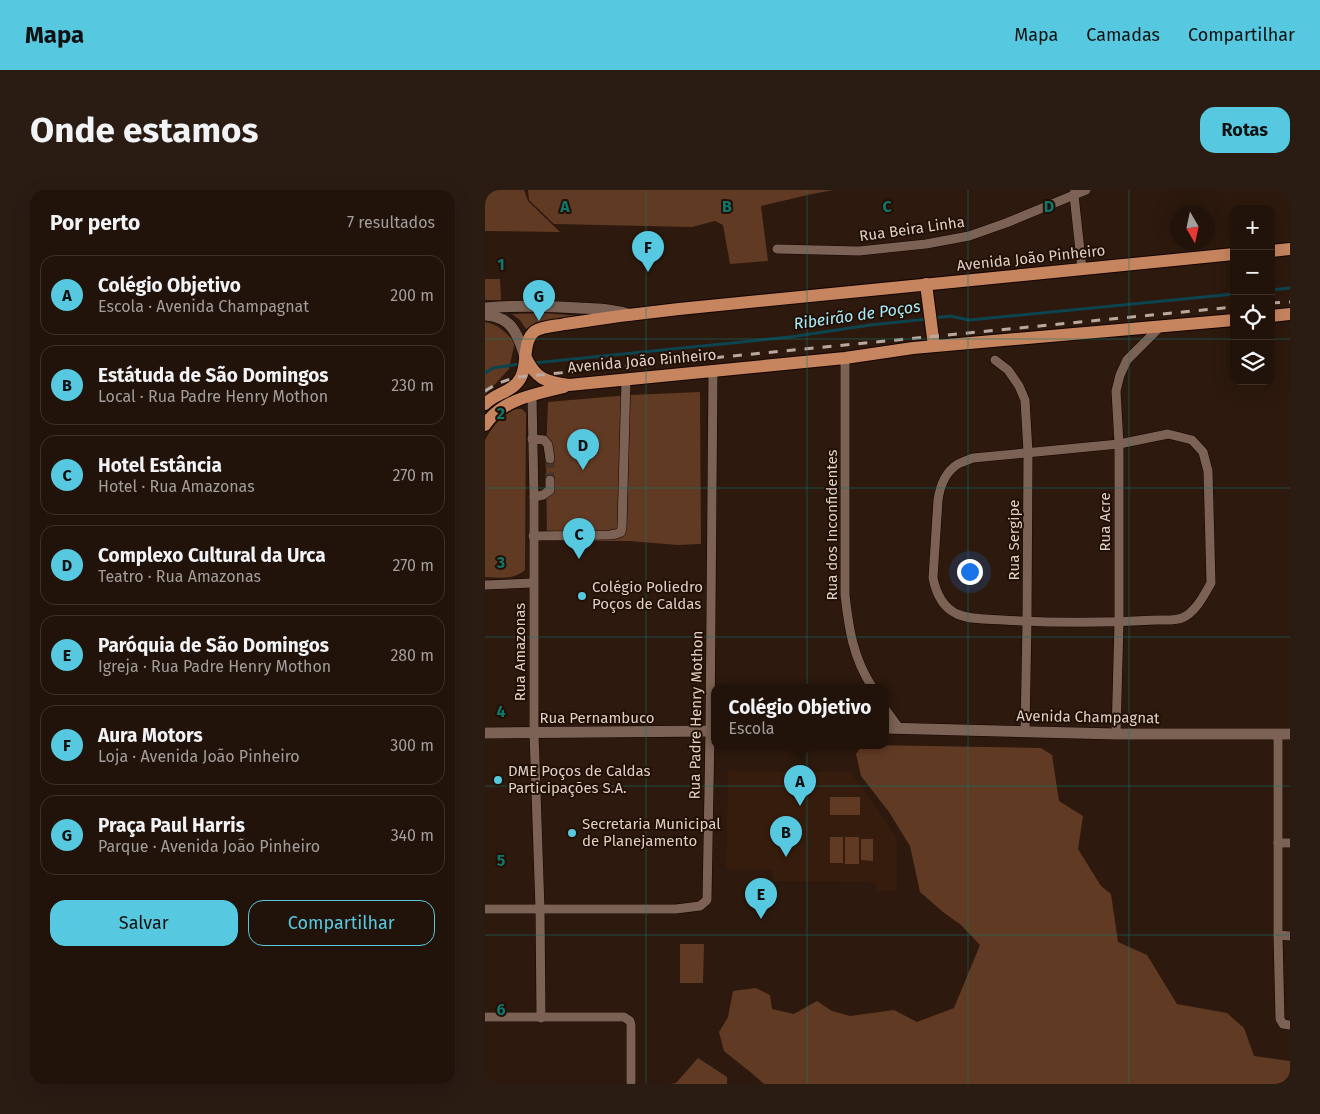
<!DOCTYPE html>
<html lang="pt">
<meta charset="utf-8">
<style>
:root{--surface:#22130a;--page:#2a1c13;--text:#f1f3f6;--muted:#a29e9c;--line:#3f322b;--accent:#56c9e1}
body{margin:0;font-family:"Fira Sans",sans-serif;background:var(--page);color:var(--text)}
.controls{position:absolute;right:15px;top:15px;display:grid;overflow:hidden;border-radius:10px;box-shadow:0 5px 20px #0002}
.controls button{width:45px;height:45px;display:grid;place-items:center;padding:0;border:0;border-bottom:1px solid var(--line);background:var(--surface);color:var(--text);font:25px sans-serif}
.compass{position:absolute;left:685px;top:15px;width:45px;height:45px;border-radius:50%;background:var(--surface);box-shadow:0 5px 20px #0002;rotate:171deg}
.you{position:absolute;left:484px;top:381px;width:18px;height:18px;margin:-12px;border:4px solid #fff;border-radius:50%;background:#1a73e8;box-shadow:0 0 0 8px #1a73e833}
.badge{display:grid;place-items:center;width:32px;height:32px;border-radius:50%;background:var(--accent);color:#111;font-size:16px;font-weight:700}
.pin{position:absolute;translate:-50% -41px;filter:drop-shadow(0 1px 2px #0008)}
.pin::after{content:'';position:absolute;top:26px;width:18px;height:15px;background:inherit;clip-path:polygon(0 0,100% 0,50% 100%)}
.popup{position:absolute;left:226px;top:494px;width:178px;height:65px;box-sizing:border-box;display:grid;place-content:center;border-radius:10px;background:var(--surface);filter:drop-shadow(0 1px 4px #0005);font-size:16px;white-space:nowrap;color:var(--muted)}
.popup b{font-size:19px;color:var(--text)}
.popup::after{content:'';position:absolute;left:50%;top:100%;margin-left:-10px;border:10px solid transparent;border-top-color:var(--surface)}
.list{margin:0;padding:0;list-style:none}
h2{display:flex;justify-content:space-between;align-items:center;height:65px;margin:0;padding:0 20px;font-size:21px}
h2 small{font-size:16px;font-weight:400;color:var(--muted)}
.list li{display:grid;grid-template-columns:32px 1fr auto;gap:15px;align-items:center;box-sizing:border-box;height:80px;margin:0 10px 10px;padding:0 10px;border:1px solid var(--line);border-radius:15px}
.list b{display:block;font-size:19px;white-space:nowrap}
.list p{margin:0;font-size:16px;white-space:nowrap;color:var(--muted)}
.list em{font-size:16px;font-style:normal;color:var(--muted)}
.actions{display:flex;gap:10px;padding:15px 20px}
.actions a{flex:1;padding:11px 0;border:1px solid var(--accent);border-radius:15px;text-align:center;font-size:18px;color:var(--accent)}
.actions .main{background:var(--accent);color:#111}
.icon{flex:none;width:28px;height:28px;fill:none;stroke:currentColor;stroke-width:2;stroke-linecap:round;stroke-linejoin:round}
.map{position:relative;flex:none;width:805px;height:894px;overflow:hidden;border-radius:15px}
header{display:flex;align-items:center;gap:30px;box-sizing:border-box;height:70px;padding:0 25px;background:var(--accent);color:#111}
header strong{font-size:24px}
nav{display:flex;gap:28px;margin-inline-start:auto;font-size:18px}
.intro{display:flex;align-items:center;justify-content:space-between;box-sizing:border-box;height:120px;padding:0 30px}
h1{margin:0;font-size:35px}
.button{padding:12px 22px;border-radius:15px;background:var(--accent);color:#111;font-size:18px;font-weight:700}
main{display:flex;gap:30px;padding:0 30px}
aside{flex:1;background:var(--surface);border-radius:15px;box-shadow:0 5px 20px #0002}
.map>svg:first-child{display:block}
</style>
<header>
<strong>Mapa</strong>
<nav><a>Mapa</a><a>Camadas</a><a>Compartilhar</a></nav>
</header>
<div class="intro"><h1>Onde estamos</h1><a class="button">Rotas</a></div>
<main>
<aside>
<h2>Por perto<small>7 resultados</small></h2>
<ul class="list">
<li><span class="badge">A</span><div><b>Colégio Objetivo</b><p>Escola · Avenida Champagnat</p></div><em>200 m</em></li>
<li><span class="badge">B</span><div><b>Estátuda de São Domingos</b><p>Local · Rua Padre Henry Mothon</p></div><em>230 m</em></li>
<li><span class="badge">C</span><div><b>Hotel Estância</b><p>Hotel · Rua Amazonas</p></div><em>270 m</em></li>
<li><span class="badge">D</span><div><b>Complexo Cultural da Urca</b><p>Teatro · Rua Amazonas</p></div><em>270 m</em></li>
<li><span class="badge">E</span><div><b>Paróquia de São Domingos</b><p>Igreja · Rua Padre Henry Mothon</p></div><em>280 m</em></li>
<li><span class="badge">F</span><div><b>Aura Motors</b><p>Loja · Avenida João Pinheiro</p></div><em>300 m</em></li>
<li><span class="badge">G</span><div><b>Praça Paul Harris</b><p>Parque · Avenida João Pinheiro</p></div><em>340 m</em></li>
</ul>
<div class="actions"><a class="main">Salvar</a><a>Compartilhar</a></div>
</aside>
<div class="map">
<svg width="805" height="894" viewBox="0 0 805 894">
<rect width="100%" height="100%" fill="#2d190d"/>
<!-- built -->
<path fill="#361c0c" d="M243,581L366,582L412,649V701H391V692L288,691V680L241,679Z"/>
<!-- green -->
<g fill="#613a23">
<path d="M0,0H39L43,11L75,42L0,41Z"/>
<path d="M43,0H348L327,4L276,16L283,71L245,74L238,35L230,31L207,37L69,34L44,10Z"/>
<path d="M0,89H15L16,110H0Z"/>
<path d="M58,123L109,127L49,135L41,139L35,130L27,124Z"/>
<path d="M0,132C14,135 19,141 29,151V156L24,179L0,205Z"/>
<path d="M215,202L216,354L193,355L144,351H62L61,262L63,212L144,205Z"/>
<path d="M32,219H37L41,223L40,380C29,390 14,388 0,387V250C8,236 17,224 32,219Z"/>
<path d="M382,555L556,558L567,565L574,611L598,626L593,659L616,696L626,704L633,752L662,765L692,814L742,823L759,838L769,866L805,871V894H279L269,885L239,861L234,842L243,827L248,801L271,798L285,805L287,819L309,824L332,811L347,821L365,826L409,820L432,832L469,818L495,755L476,735L458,722L435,702L425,656L404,622L376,586L371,564L376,557Z"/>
<rect x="345" y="607" width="30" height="18"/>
<rect x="345" y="647" width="13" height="26"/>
<rect x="360" y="647" width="14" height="27"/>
<path d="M376,649H388V671L376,670Z"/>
<path d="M195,754H219L218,793H195Z"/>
<path d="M213,868L242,887V894H185L191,893Z"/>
</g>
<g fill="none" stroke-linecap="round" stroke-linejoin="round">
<!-- stream -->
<g stroke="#0c454f" stroke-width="3">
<path d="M786,100L805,98"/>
<path d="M449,128L465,126L484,130L749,104"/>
<path d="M49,173L305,147L385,135L443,129"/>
<path d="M0,183L8,178L35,174"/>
</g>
<!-- minor-tunnel -->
<path stroke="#483429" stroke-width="9" stroke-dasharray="9 4.5" stroke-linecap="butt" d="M65,269V290"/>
<defs>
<g id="minor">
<path d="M590,0L589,5L597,79"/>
<path d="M292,59L374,61L441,54L484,46L521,33L601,0"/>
<path d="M360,168V405C364,440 368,467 387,497"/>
<path d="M510,170L523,180L534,196L540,210L543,262L542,431L540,541"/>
<path d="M47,206L49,307V543L55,719L56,828"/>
<path d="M683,244L707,250L718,262L723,281L726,393C719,405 711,422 697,428C690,431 678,430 671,430C620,433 568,433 518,430C503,429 486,430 472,424C457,417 451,403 448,388L453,310C455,296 460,282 473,274C477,272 483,270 488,268L634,254Z"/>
<path d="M47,249L59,250L63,255L65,269"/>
<path d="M49,307L58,305L65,300V290"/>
<path d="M48,346L125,345L131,344L136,342L137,337L141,189"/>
<path d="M0,395L48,393"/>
<path d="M400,519L414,538"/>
<path d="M631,544L634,432V254L631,201L635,185L642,170L676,136"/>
<path d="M793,544V745L795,829L798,834L805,835"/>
<path d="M793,653H805"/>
<path d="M0,719H191L215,716L222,710L225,542L228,180"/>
<path d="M793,745L805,746"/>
<path d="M0,827H139L145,831L146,835V892"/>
</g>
<g id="tertiary">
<path d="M0,118C31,115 63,116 94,118C112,119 128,119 145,125"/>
<path d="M0,125C27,127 32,143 40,166"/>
<path d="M400,538L631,544H805"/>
<path d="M0,543L230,541"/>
</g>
<g id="primary">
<path d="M786,61L805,59"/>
<path d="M441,94L449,156"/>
<path d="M786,126L805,124"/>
<path d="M40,166C51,189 60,192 84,195L360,168L428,158L749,130"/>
<path d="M0,214C10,203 29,202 36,187C43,174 37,151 50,141C58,136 71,136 80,134C118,128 156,123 194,119L749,64"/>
<path d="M0,235C17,209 51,204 79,197"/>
</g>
</defs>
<!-- minor casing -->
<use href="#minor" stroke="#140400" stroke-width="10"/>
<!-- tertiary casing -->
<use href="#tertiary" stroke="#140400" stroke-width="12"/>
<!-- primary casing -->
<use href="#primary" stroke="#140400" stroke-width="14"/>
<!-- minor -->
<use href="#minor" stroke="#7b6254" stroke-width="9"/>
<!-- tertiary -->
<use href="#tertiary" stroke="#7b6254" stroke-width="11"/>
<!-- primary -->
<use href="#primary" stroke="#c6855f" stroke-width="12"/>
<!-- rail -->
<g stroke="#b9a9a1" stroke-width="3" stroke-dasharray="9 9" stroke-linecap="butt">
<path d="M786,113L805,112"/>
<path d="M0,201C11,194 20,190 33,187L749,117"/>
</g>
</g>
<!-- grid -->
<path fill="none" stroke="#0f766e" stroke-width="1" stroke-opacity="0.55" d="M161,0V894M322,0V894M483,0V894M644,0V894M0,149H749M786,149H805M0,298H805M0,447H805M0,596H805M0,745H805"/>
<!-- markers -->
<g fill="#56c9e1" stroke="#231005" stroke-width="2">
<circle cx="97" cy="406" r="5"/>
<circle cx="13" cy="590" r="5"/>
<circle cx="87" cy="643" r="5"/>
</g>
<g text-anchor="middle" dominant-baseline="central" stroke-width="4" stroke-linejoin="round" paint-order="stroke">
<!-- street labels -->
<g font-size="15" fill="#ded0c8" stroke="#231005">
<text transform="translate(427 39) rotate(-8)">Rua Beira Linha</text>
<text transform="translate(546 68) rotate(-6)">Avenida João Pinheiro</text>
<text transform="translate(157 171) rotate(-5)">Avenida João Pinheiro</text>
<text transform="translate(620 332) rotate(-90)">Rua Acre</text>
<text transform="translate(347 335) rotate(-90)">Rua dos Inconfidentes</text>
<text transform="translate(529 350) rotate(-90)">Rua Sergipe</text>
<text transform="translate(35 462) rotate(-90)">Rua Amazonas</text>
<text transform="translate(211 525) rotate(-89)">Rua Padre Henry Mothon</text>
<text transform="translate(603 527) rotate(1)">Avenida Champagnat</text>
<text x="112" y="528">Rua Pernambuco</text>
</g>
<!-- poi labels -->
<g font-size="15" fill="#ded0c8" stroke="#231005" text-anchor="start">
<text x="107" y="397">Colégio Poliedro<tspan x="107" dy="17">Poços de Caldas</tspan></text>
<text x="23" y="581">DME Poços de Caldas<tspan x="23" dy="17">Participações S.A.</tspan></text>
<text x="97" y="634">Secretaria Municipal<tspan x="97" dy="17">de Planejamento</tspan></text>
</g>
<!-- water labels -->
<g font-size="16" font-style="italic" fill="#a4edfe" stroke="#231005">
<text transform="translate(372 125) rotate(-8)">Ribeirão de Poços</text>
</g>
</g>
<g font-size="16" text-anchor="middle" font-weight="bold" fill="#0f766e" stroke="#231005" stroke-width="4" stroke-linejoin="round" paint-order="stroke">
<text x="80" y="22">A</text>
<text x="242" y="22">B</text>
<text x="402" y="22">C</text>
<text x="564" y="22">D</text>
<text x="16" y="80">1</text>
<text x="16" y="229">2</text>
<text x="16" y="378">3</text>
<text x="16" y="527">4</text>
<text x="16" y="676">5</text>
<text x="16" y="825">6</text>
</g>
</svg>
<div class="controls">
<button>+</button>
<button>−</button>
<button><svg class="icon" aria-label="locate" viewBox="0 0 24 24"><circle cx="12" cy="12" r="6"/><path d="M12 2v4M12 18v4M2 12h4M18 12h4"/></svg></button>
<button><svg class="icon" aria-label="layers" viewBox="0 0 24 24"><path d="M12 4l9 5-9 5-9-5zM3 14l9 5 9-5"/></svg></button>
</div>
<svg class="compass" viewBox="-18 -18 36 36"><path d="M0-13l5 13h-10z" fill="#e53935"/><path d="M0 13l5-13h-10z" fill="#a29e9c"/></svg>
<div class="you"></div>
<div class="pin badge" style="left:315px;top:616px">A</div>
<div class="popup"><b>Colégio Objetivo</b>Escola</div>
<div class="pin badge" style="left:301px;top:667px">B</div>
<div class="pin badge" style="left:94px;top:369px">C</div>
<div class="pin badge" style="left:98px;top:280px">D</div>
<div class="pin badge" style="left:276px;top:729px">E</div>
<div class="pin badge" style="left:163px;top:82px">F</div>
<div class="pin badge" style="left:54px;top:131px">G</div>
</div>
</main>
